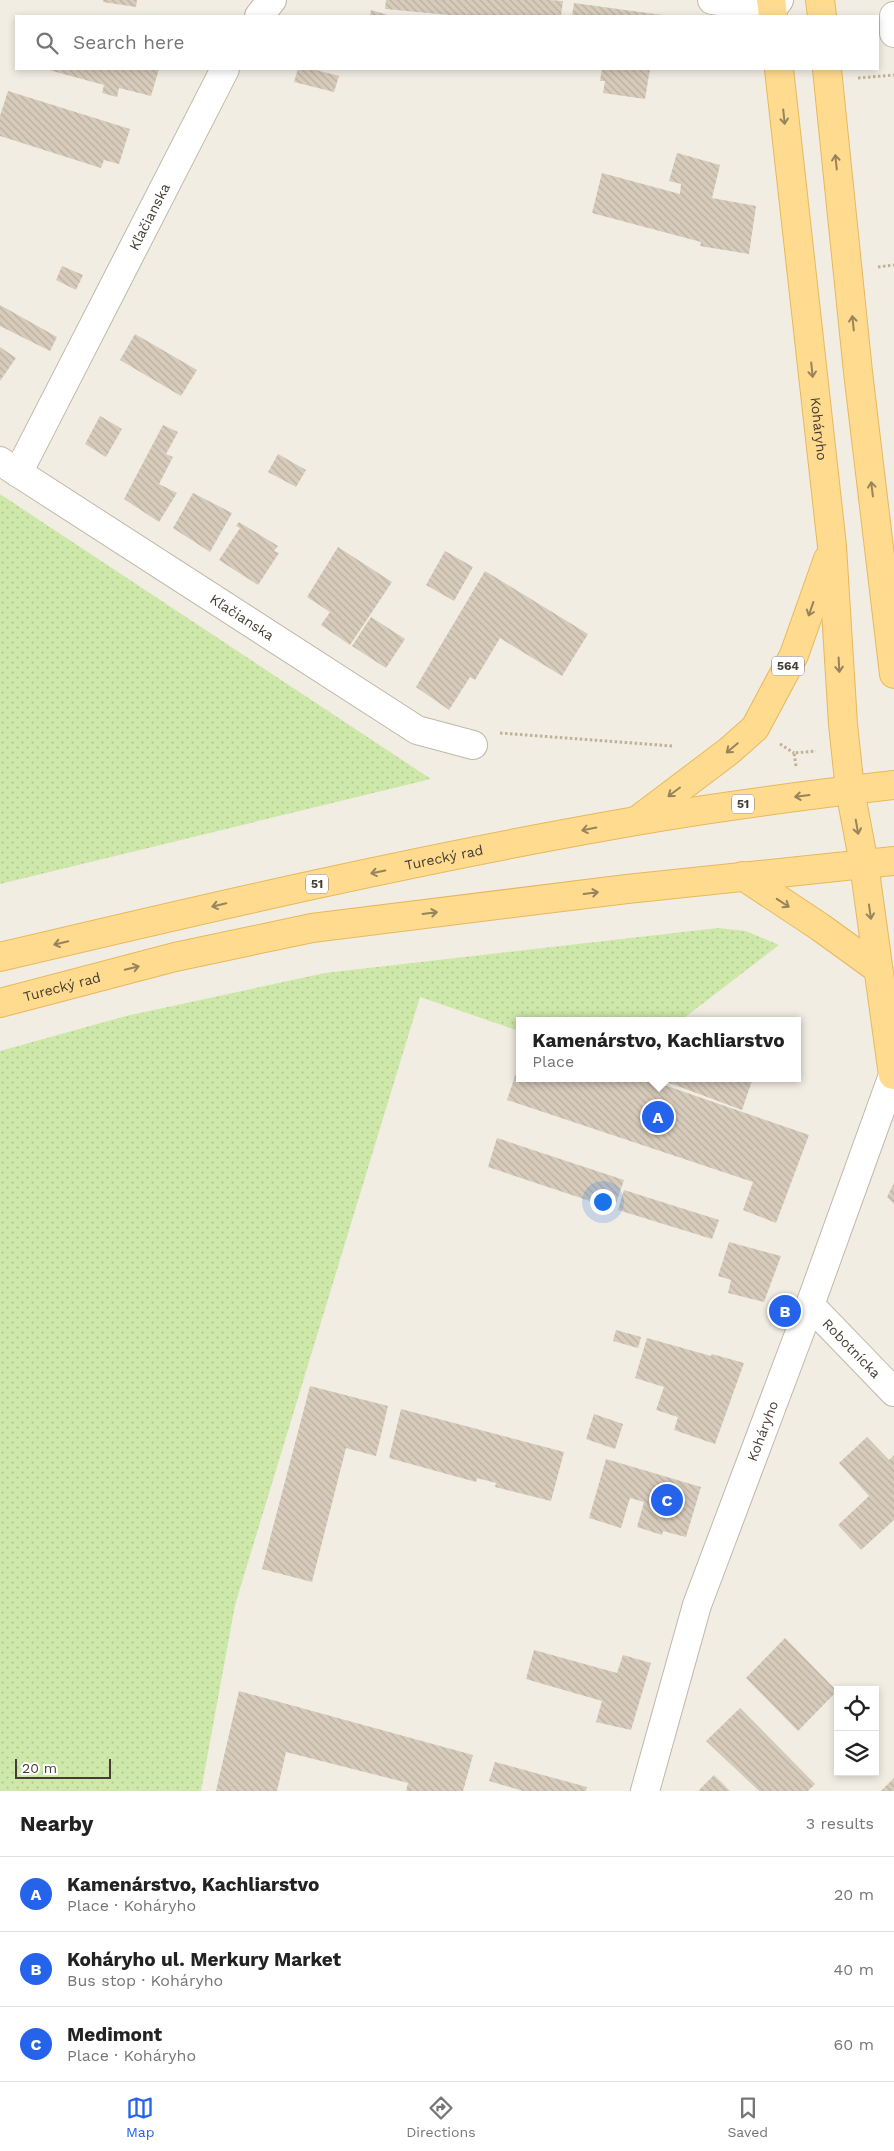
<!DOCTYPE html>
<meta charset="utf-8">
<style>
:root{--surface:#fff;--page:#f6f6f6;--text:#222;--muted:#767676;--line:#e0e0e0;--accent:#2563eb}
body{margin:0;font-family:"Work Sans",sans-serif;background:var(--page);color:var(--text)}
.controls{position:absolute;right:15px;bottom:15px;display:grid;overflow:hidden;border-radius:0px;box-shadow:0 2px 8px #0003}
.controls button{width:45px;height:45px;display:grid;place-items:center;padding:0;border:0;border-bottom:1px solid var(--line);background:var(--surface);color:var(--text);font:25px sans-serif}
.scale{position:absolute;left:15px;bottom:12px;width:96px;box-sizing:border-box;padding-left:5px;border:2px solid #443d33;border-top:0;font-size:14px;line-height:18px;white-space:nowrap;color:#443d33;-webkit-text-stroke:4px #fff;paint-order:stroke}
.you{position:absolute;left:602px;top:1201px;width:18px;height:18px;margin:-12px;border:4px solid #fff;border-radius:50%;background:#1a73e8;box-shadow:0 0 0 8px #1a73e833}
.badge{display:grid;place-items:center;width:32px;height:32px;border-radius:50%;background:var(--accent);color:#fff;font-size:16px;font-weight:700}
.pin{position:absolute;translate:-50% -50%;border:2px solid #fff;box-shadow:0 1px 5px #0006}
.popup{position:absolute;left:516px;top:1017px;width:285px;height:65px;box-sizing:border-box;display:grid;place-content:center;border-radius:0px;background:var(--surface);filter:drop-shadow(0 1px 4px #0005);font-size:16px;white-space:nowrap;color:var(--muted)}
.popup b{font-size:19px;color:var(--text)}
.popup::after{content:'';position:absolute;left:50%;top:100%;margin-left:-10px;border:10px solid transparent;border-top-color:var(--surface)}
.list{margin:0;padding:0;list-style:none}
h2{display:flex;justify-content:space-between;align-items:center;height:65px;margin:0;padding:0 20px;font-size:21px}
h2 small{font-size:16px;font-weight:400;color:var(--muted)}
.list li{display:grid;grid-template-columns:32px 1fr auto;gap:15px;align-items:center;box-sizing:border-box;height:75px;padding:0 20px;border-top:1px solid var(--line)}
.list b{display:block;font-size:19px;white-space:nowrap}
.list p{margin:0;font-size:16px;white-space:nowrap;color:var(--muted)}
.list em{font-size:16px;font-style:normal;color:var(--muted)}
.icon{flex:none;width:28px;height:28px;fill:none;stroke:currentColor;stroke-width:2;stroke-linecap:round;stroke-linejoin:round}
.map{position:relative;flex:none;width:894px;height:1791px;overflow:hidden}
.search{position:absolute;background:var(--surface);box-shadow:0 2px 8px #0003;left:15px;right:15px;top:15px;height:55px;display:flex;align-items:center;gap:12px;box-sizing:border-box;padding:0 18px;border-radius:0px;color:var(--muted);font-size:19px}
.sheet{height:290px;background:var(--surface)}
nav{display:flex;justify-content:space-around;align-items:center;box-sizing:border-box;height:70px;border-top:1px solid var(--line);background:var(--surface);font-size:14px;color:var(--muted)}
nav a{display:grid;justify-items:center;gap:2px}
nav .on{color:var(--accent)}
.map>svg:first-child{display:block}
</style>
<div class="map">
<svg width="894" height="1791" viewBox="0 0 894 1791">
<defs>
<pattern id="grass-dots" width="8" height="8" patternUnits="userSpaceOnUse" patternTransform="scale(1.25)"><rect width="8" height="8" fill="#cee8aa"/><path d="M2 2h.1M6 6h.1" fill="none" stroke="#b2c893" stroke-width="1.8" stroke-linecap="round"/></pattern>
<pattern id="building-back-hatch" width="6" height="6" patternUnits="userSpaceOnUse" patternTransform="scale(1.25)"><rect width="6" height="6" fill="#d7cbbb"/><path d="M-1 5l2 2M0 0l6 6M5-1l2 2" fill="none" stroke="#baafa1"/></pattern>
</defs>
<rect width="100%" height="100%" fill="#f2ede3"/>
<!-- grass -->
<g fill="url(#grass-dots)">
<path d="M0,494L431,779L0,884Z"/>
<path d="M718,928L746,931L779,945L680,1021H519V1031L420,997L235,1605L201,1791H0V1051L126,1016L325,973Z"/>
</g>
<!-- building -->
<g fill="url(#building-back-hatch)">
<path d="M103,0H137L136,7L103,2Z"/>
<path d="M386,0H549L563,1L561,16H460L385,9Z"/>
<path d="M574,3L662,15V16H572Z"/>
<path d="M371,10L391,16H370Z"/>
<path d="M45,69H159L151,96L119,88L117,97L102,93L104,85Z"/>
<path d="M298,69H312L339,76L334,92L294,82Z"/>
<path d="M602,69H650L645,99L603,93L605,81H600Z"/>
<path d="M8,91L130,129L119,164L104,160L101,168L0,136V116Z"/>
<path d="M677,153L720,165L712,198L756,206L749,254L700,246L701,242L592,213L602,173L680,194L681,184L669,181Z"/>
<path d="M62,266L83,275L76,290L56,280Z"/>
<path d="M0,305L57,337L50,351L0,326Z"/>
<path d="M135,334L197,370L181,396L120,360Z"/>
<path d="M0,347L16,358L0,381Z"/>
<path d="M100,416L122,429L106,457L85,444Z"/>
<path d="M163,425L178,432L166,454L173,457L159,484L177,493L159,522L124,499Z"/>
<path d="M278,454L306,470L296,487L268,472Z"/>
<path d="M193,493L232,513L210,552L173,528Z"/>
<path d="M239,522L278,546L274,551L279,553L258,585L219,560L240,528L236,526Z"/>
<path d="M338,547L392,582L350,645L321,625L330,612L307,597Z"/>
<path d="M445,551L473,567L454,601L426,585Z"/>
<path d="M485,571L588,634L562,676L500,638L475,680L470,677L449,710L416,687Z"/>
<path d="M371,617L405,639L386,668L352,646Z"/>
<path d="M519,1064V1078H644L809,1135L776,1223L743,1210L753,1182L507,1100Z"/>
<path d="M656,1078H753L742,1110Z"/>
<path d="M497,1138L624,1180L614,1209L488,1167Z"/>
<path d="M894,1183V1204L887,1197Z"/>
<path d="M624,1190L719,1220L712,1239L618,1210Z"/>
<path d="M729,1242L781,1256L764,1302L728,1293L731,1280L718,1276Z"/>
<path d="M616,1330L641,1337L638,1348L613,1341Z"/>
<path d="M647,1338L711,1356L712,1354L744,1363L715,1444L674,1430L678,1417L656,1410L664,1387L635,1378Z"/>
<path d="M310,1386L388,1406L376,1456L346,1448L312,1582L262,1569Z"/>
<path d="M401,1409L564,1452L551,1501L495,1487L496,1483L477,1478L476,1482L389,1458Z"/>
<path d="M594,1414L623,1424L615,1449L586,1439Z"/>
<path d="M867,1437L889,1460L894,1455V1520L861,1550L838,1525L869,1496L839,1463Z"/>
<path d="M606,1459L701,1487L686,1537L663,1531L662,1535L637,1527L644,1502L630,1498L621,1528L589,1518Z"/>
<path d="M785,1638L837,1691L798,1731L746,1678Z"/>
<path d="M534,1650L617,1673L623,1655L651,1663L631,1730L596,1722L602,1701L526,1679Z"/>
<path d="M239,1691L473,1755L463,1791H406L408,1783L286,1752L277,1791H216Z"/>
<path d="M740,1708L815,1784L808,1791H759L706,1741Z"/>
<path d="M495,1762L587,1787L586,1791H523L489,1781Z"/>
<path d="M714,1775L730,1791H698Z"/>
<path d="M894,1778V1791H881Z"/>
</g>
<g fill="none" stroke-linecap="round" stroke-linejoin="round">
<defs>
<g id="minor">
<path d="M712,0L772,8L779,0"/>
<path d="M259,16L272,0"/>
<path d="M894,16V33"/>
<path id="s1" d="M0,461L417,730L473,745"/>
<path id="s2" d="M18,473L225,69"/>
<path id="s3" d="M810,1305L894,1392"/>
<path id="s4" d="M645,1791L697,1605L810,1305L893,1075"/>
</g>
<g id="major">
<path d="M771,0L773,16"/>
<path d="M820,0L822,16"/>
<path id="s5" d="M779,69L832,546L843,724L850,790L864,864L893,1075"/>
<path d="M827,69L858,372L894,674"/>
<path d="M639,819L729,751L755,728L794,655L828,559"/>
<path d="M743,876L820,927L878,969"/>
<path id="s6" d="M0,957C211,907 422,858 636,821C721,806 808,795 894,785"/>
<path id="s7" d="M0,1003L175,957L312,928L627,889L894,861"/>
</g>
</defs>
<!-- minor casing -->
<use href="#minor" stroke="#c1b7a8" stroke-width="30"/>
<!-- major casing -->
<use href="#major" stroke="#e7b85c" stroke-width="30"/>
<!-- path -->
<g stroke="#c0b096" stroke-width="3" stroke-dasharray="2.5 2.5" stroke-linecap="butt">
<path d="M858,78L894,75"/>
<path d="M878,267L894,265"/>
<path d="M500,733L672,746"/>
<path d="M780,744L794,753"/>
<path d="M796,766L794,753L816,751"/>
</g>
<!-- minor -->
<use href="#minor" stroke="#fff" stroke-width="28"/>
<!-- major -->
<use href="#major" stroke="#ffdb8f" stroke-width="28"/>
</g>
<!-- one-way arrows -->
<defs><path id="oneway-shaft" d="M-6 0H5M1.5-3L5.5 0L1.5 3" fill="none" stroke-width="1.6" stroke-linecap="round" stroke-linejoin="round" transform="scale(1.25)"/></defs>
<g stroke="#98845c">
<use href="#oneway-shaft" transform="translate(784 117) rotate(84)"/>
<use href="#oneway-shaft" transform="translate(836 162) rotate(-96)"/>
<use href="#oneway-shaft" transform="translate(853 323) rotate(-96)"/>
<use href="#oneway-shaft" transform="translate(812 370) rotate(84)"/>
<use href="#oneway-shaft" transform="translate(872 489) rotate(-97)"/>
<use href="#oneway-shaft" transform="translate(811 609) rotate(109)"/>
<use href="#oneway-shaft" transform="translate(839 665) rotate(87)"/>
<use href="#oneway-shaft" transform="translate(732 748) rotate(140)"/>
<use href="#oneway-shaft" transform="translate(674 792) rotate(143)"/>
<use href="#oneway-shaft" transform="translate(802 796) rotate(173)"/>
<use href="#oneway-shaft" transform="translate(857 827) rotate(80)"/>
<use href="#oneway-shaft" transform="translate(589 829) rotate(169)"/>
<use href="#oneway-shaft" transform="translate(378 872) rotate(168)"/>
<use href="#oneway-shaft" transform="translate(591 893) rotate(-7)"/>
<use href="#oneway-shaft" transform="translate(783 903) rotate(33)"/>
<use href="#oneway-shaft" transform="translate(219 905) rotate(167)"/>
<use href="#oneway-shaft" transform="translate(870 912) rotate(82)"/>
<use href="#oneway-shaft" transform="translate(430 913) rotate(-7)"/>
<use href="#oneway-shaft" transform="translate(61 943) rotate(167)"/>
<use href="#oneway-shaft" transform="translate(132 968) rotate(-14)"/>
</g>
<g text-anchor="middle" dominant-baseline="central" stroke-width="4" stroke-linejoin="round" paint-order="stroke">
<!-- shield labels -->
<g fill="#fff" stroke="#7c7770" stroke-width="1">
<rect x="772" y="656.5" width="32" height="19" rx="4"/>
<rect x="732" y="794.5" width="22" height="19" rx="4"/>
<rect x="306" y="874.5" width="22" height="19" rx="4"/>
</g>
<g font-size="12" font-weight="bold" fill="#443d33">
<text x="788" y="666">564</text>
<text x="743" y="804">51</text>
<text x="317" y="884">51</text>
</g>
<!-- street labels -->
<g font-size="14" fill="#443d33" stroke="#fff">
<text stroke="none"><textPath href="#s2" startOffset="288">Kľačianska</textPath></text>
<text stroke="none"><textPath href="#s5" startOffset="362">Koháryho</textPath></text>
<text stroke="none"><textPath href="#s1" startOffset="288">Kľačianska</textPath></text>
<text stroke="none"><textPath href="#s6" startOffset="455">Turecký rad</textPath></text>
<text stroke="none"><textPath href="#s7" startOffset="64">Turecký rad</textPath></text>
<text stroke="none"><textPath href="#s3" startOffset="60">Robotnícka</textPath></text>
<text stroke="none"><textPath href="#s4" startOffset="379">Koháryho</textPath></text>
</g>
</g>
</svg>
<div class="controls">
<button><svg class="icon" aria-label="locate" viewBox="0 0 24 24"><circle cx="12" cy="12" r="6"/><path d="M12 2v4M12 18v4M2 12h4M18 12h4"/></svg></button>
<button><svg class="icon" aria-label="layers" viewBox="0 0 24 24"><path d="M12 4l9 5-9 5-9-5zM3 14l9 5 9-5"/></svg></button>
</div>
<div class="scale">20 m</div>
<div class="you"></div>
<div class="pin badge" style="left:658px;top:1117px">A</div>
<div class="popup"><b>Kamenárstvo, Kachliarstvo</b>Place</div>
<div class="pin badge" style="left:785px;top:1311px">B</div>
<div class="pin badge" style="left:667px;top:1500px">C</div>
<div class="search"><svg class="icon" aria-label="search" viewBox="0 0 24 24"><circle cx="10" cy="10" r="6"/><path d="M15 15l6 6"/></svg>Search here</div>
</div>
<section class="sheet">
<h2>Nearby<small>3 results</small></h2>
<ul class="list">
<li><span class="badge">A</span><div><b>Kamenárstvo, Kachliarstvo</b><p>Place · Koháryho</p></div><em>20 m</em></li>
<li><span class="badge">B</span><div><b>Koháryho ul. Merkury Market</b><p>Bus stop · Koháryho</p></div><em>40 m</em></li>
<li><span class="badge">C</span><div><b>Medimont</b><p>Place · Koháryho</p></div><em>60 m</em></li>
</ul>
</section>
<nav>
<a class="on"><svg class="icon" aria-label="map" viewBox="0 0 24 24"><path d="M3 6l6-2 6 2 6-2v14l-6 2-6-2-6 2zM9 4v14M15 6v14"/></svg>Map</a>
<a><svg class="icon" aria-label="directions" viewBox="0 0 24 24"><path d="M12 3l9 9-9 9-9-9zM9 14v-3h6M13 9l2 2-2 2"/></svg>Directions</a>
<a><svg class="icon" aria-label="saved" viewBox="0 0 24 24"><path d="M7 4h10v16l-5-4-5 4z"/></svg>Saved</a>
</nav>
